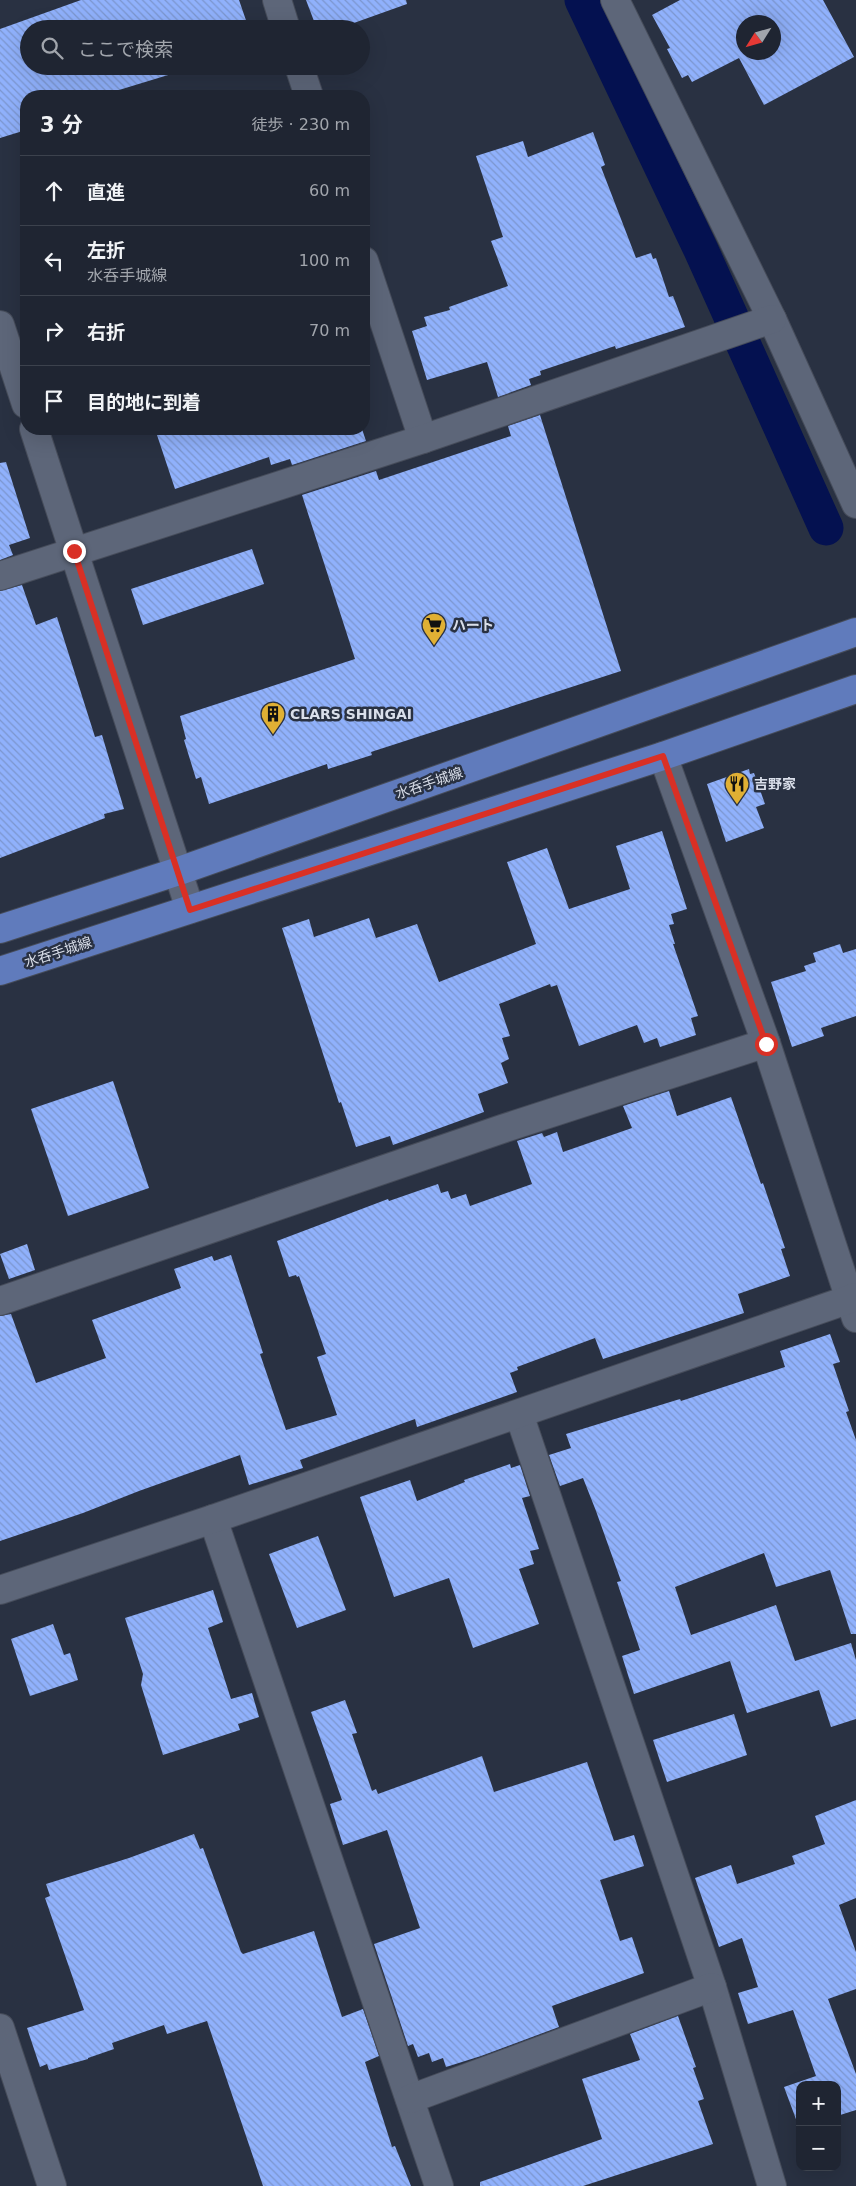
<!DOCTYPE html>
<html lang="ja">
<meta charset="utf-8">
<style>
:root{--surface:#1f2532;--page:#272d3a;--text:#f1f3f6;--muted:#a1a5ac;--line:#3c424d}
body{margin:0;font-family:"DejaVu Sans","Noto Sans JP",sans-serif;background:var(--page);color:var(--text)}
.controls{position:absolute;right:15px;bottom:15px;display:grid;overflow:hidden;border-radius:10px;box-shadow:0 5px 20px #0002}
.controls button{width:45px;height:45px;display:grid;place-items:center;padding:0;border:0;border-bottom:1px solid var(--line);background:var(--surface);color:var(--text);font:25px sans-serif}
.compass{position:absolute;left:736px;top:15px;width:45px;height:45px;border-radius:50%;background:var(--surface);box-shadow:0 5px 20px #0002;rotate:233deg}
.stop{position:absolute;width:15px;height:15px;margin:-11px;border:4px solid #d93025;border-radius:50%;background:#fff}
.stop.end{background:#d93025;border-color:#fff;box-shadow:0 1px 5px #0008}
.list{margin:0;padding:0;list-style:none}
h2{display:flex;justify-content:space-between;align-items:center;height:65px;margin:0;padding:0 20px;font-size:21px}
h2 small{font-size:16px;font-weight:400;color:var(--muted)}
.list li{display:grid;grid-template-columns:32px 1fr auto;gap:15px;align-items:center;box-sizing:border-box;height:70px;padding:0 20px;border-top:1px solid var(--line)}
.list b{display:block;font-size:19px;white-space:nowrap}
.list p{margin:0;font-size:16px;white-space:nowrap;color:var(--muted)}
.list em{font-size:16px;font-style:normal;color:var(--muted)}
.icon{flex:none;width:28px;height:28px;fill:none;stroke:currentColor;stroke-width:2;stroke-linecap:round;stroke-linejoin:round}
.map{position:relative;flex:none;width:856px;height:2186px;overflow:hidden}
.search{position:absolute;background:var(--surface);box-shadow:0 5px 20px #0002;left:20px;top:20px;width:350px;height:55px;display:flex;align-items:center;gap:12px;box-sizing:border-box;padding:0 18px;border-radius:28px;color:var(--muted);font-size:19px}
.panel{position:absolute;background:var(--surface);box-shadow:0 5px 20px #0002;left:20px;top:90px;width:350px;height:345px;border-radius:20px}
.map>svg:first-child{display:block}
</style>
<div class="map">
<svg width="856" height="2186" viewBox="0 0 856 2186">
<defs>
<pattern id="building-back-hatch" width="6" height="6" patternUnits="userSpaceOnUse" patternTransform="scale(1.25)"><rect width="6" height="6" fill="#90b1fc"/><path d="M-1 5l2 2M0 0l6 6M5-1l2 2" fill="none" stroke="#7c96ce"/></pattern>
</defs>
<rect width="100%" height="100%" fill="#293142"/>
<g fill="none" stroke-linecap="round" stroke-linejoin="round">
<!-- canal -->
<path stroke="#041150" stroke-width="35" d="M582,0L701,250L826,528"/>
</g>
<!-- building -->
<g fill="url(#building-back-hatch)" fill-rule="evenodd">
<path d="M81,0H239L249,29H29V66H176L178,72L119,90L121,96H26V130L0,138V29Z"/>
<path d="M306,0H406L407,4L337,29H317Z"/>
<path d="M680,0H823L854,57L764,105L739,58L692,82L688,75L682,78L667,49L670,48L652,15ZM744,22H774V52H744Z"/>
<path d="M593,132L605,165L601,167L636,258L651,253L653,259L656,258L669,297L673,296L685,327L616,349L615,346L540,371L541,375L529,379L531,385L498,397L487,362L427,380L412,331L427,326L424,317L450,310L449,307L508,286L491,241L503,237L476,156L523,141L528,157Z"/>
<path d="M540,415L621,671L371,752L372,755L328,769L327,764L209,804L201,777L196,779L184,740L186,739L180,716L355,659L302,495L376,471L379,480L511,436L508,426Z"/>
<path d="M155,429H362L366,441L292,465L290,459L271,465L269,457L175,489Z"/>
<path d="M6,462L30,538L9,545L13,555L0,560V463Z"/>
<path d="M252,549L264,584L143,625L131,589Z"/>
<path d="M22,585L36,625L57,617L95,737L102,735L124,809L104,814L105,818L0,858V591Z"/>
<path d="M749,769L750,774L754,773L765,804L756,807L764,828L726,842L707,784Z"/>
<path d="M662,831L687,909L671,914L674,924L669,925L675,944H673L698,1016L691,1018L696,1035L660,1047L657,1038L644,1043L637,1025L579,1046L557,985L551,987L550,984L499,1004L510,1036L502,1038L509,1059L501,1063L508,1083L478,1094L484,1112L393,1145L390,1136L356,1147L341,1102L339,1103L282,928L309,919L314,937L369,918L376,938L417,924L439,982L536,944L507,862L547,848L569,909L630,889L616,846Z"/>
<path d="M840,944L843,953L856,949V1016L821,1028L824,1036L792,1047L771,982L806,971L804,966L816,962L813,953Z"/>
<path d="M113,1081L149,1188L68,1216L31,1109Z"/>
<path d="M669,1091L677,1116L731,1097L761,1184L763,1183L785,1248L781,1249L790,1276L738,1294L744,1313L603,1359L595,1338L517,1367L518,1370L510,1373L517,1392L417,1427L415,1419L300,1460L303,1468L249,1485L240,1455L139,1491L83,1513L0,1541V1316L11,1314L36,1383L106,1358L92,1320L181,1288L174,1269L212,1256L214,1261L231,1255L263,1353L260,1354L286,1430L337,1415L317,1357L326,1354L299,1276L297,1277L296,1275L289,1277L277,1241L388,1199L389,1201L438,1184L441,1193L448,1191L451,1199L466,1194L470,1206L532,1184L517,1141L542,1133L544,1137L557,1132L563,1152L632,1128L623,1106Z"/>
<path d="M27,1244L35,1270L9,1279L0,1254Z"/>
<path d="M830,1334L840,1362L833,1364L849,1411L846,1412L856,1440V1634H851L830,1570L776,1587L764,1553L675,1587L691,1635L776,1605L795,1661L851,1643L856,1660V1719L831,1727L819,1690L747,1713L730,1661L634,1694L622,1656L640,1650L617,1582L621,1581L596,1511L583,1478L560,1486L549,1455L571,1448L566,1434L680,1399L681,1401L785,1367L780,1351Z"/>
<path d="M510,1464L511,1468L520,1465L530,1496L522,1498L539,1549L530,1551L534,1564L519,1569L539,1624L473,1648L449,1578L394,1597L360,1497L410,1480L417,1501L465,1482L464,1480Z"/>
<path d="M318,1536L346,1610L297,1628L269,1554Z"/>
<path d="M213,1590L223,1622L208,1628L231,1699L252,1693L259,1717L238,1724L240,1730L163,1755L141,1685L143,1674L125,1618Z"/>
<path d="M53,1624L64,1655L70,1653L78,1680L30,1696L11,1639Z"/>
<path d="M345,1700L357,1733L352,1734L372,1791L376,1789L378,1794L482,1756L494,1792L587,1762L614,1841L634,1835L644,1866L600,1880L620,1941L632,1937L644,1973L552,2006L559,2027L481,2056L446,2067L443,2058L432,2062L429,2053L418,2057L413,2044L408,2046L374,1944L420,1928L387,1830L343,1845L330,1804L342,1800L311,1712Z"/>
<path d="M734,1714L747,1755L667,1782L653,1740Z"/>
<path d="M856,1800V1898L839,1905L856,1952V1989L828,1999L856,2074V2110L837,2116V2085H800V2130L784,2087L816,2076L793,2010L748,2024L738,1993L758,1987L742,1938L719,1947L695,1878L731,1865L737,1884L795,1864L792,1856L825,1844L815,1816Z"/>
<path d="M194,1834L200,1849L203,1848L241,1952L243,1954L314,1931L342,2017L363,2009L379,2056L365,2062L392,2147L395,2146L411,2186H263L207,2021L167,2034L164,2025L112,2043L114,2049L88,2058V2059L49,2070L47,2064L40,2067L27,2028L84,2010L45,1898L50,1896L46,1884L129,1858Z"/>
<path d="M678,2016L696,2067L693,2068L704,2099L698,2101L713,2144L583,2186H480V2182L602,2139L582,2079L640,2060L630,2034Z"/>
</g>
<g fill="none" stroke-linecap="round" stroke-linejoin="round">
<defs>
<g id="minor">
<path d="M277,0L286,29"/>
<path d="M615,0L772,319L856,504"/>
<path d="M299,66L309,96"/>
<path d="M364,261L423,439"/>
<path d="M0,325L26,404"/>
<path d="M34,429L190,909"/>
<path d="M0,576L423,439L772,319"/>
<path d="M663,756L766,1043L856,1318"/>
<path d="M0,1301L502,1129L766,1043"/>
<path d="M519,1414L712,1987L772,2186"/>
<path d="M213,1519L439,2186"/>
<path d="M0,1590L213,1519L856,1297"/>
<path d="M0,2028L52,2186"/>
<path d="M410,2099L712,1987"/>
</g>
<g id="major">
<path d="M0,929L179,871L856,632"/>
<path d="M0,971L663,756L856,689"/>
</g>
</defs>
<!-- minor casing -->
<use href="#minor" stroke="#464c5a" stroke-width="30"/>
<!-- major casing -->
<use href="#major" stroke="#464c5a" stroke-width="30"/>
<!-- minor -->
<use href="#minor" stroke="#5d6679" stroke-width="28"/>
<!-- major -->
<use href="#major" stroke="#607bbc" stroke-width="28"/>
</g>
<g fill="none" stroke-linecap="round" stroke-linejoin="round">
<!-- route -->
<path stroke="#d93025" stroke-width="6" d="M74,551L190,910L663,756L766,1044"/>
</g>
<!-- icons -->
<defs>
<symbol id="supermarket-pin" viewBox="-11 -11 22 30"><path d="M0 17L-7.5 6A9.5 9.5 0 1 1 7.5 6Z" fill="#e0b034" stroke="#293142"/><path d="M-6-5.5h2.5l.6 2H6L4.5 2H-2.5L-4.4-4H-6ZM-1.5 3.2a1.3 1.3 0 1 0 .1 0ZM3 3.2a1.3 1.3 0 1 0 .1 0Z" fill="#111"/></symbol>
<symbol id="building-pin" viewBox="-11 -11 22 30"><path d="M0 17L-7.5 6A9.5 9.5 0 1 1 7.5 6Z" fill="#e0b034" stroke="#293142"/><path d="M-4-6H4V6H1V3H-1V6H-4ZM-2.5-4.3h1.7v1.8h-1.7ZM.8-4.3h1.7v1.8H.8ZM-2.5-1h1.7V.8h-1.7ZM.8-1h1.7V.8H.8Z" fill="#111"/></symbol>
<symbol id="restaurant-pin" viewBox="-11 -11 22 30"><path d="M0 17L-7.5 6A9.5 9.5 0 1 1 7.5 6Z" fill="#e0b034" stroke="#293142"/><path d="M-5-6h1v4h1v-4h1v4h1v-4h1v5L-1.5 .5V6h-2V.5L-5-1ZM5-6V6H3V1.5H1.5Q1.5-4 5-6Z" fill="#111"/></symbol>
</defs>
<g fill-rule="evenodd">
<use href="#supermarket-pin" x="420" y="611" width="28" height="38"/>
<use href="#building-pin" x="259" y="700" width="28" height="38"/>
<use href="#restaurant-pin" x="723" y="770" width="28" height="38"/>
</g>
<g text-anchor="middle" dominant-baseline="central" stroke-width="5" stroke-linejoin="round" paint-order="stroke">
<!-- poi labels -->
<g font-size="14" font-weight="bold" fill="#dadfea" stroke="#293142" text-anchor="start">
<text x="452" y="625">ハート</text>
<text x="290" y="714">CLARS SHINGAI</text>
<text x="754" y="784">吉野家</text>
</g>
<!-- street labels -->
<g font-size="14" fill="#dadfea" stroke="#293142">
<text transform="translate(429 783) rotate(-19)">水呑手城線</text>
<text transform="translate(58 952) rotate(-18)">水呑手城線</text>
</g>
</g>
</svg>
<div class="controls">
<button>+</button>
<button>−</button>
</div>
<svg class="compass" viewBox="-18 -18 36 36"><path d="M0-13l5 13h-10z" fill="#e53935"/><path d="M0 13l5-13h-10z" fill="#a1a5ac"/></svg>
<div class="stop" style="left:766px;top:1044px"></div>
<div class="stop end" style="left:74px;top:551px"></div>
<div class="search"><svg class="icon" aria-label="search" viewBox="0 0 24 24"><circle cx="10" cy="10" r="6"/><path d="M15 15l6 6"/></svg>ここで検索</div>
<section class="panel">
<h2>3 分<small>徒歩 · 230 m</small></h2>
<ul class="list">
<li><svg class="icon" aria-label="ahead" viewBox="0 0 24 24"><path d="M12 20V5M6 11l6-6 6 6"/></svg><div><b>直進</b></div><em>60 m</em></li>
<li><svg class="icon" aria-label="left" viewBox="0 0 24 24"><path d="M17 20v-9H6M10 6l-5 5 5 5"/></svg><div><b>左折</b><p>水呑手城線</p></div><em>100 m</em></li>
<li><svg class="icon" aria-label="right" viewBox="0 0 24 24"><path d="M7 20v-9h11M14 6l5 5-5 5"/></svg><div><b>右折</b></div><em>70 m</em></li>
<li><svg class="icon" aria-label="arrive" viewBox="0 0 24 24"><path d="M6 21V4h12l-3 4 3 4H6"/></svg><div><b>目的地に到着</b></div></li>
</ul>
</section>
</div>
